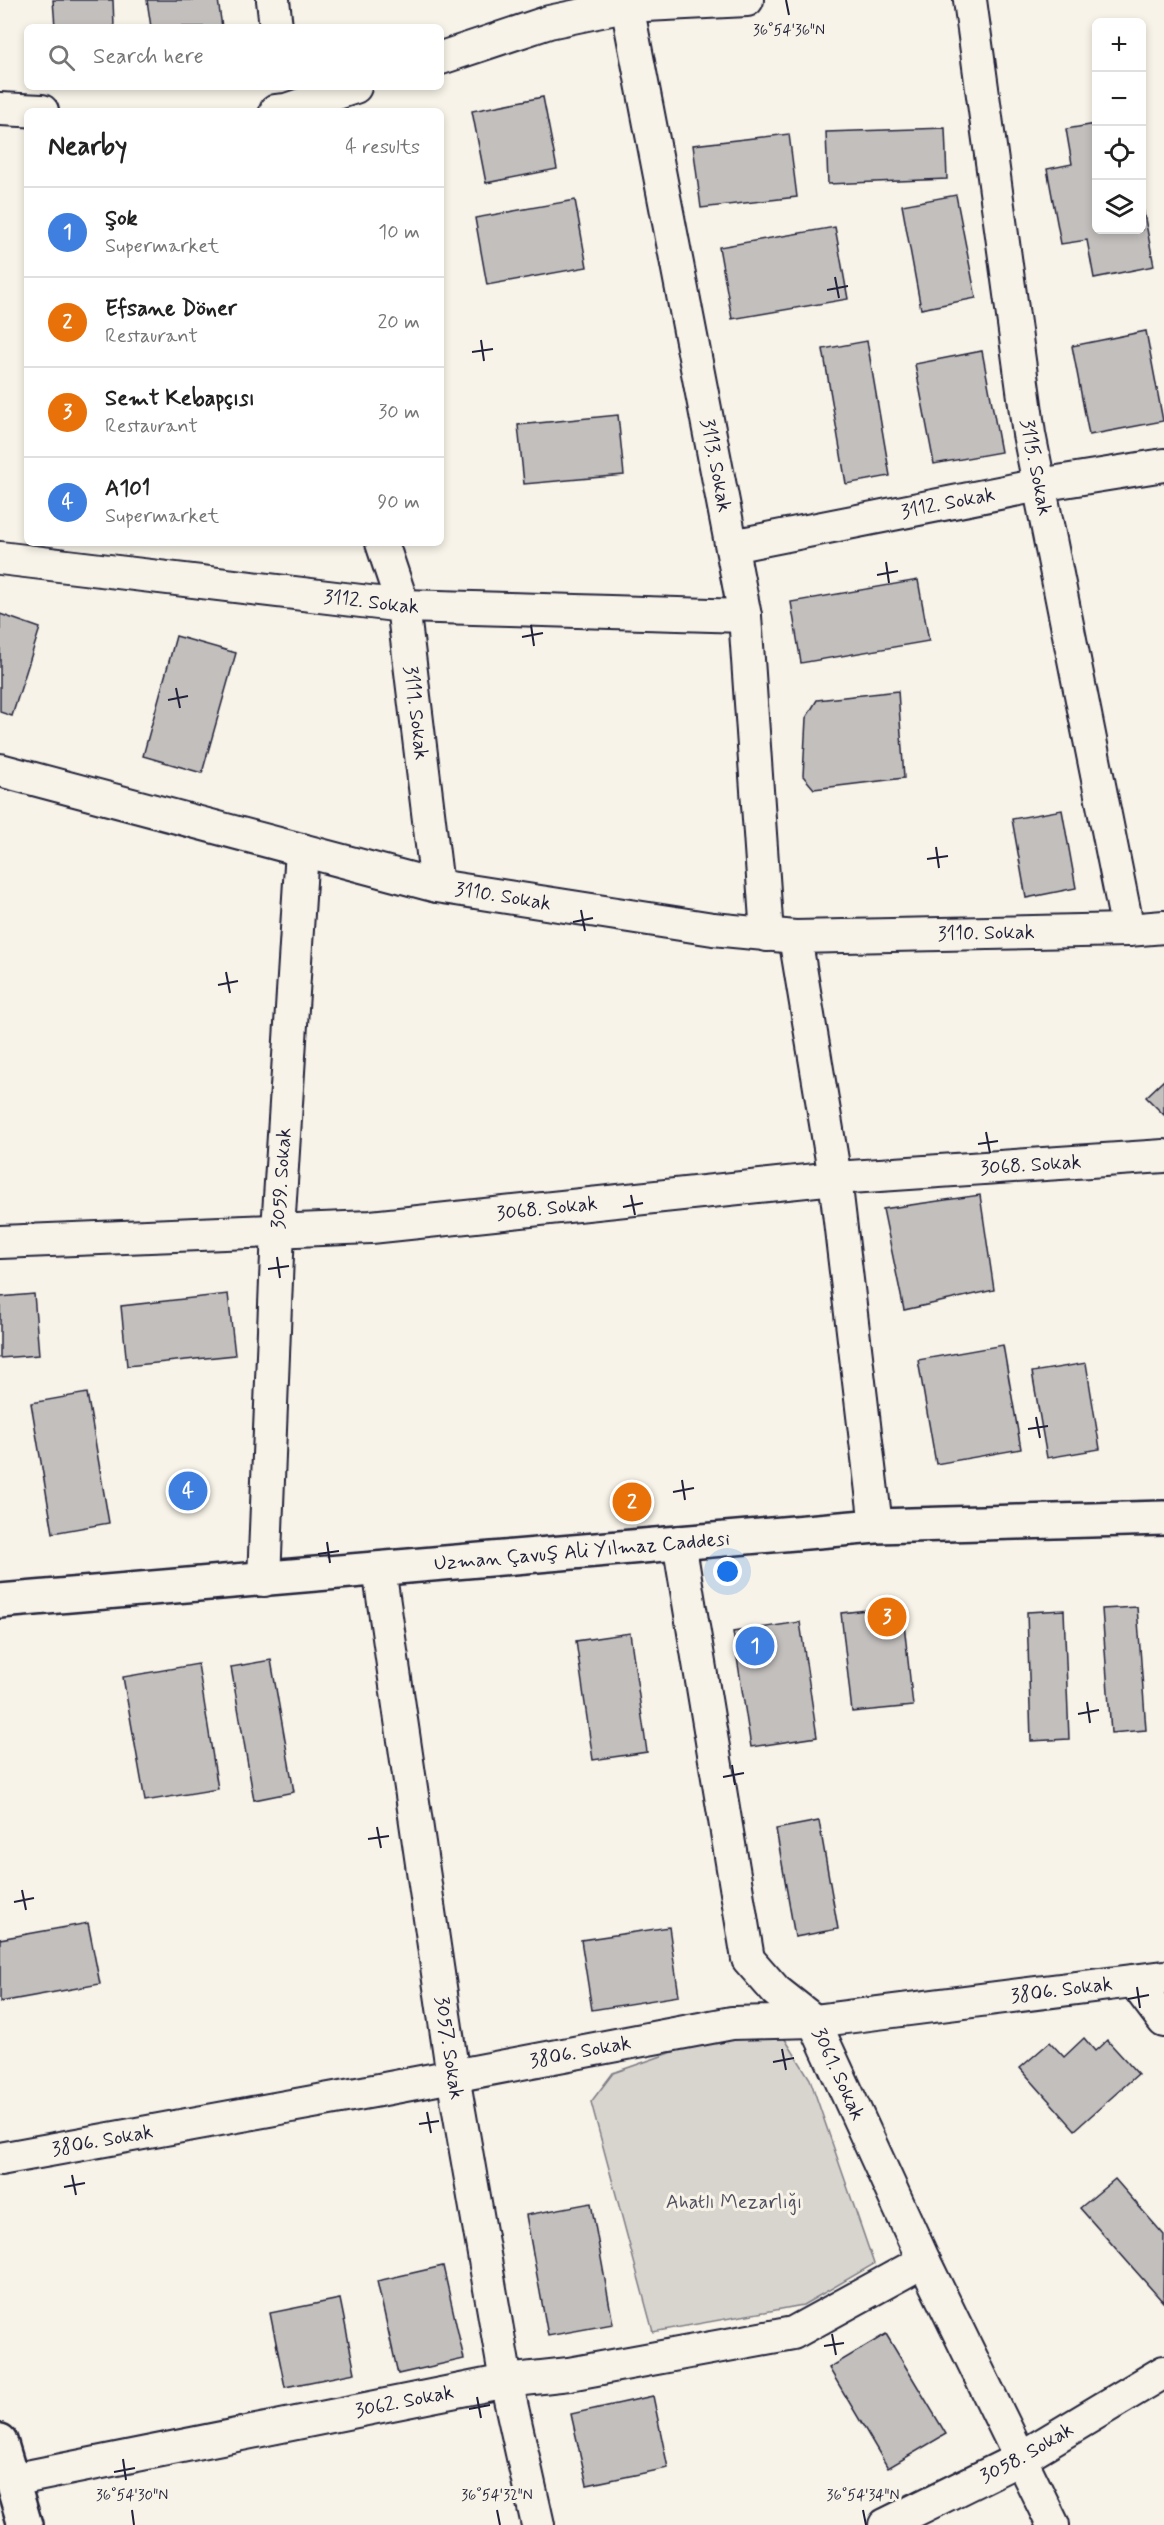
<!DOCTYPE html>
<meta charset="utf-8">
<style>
:root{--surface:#fff;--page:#f2f2f2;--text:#222;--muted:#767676;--line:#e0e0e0;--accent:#0f766e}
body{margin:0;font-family:Mynerve,sans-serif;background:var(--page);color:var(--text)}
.controls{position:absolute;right:18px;top:18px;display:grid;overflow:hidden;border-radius:9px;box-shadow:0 3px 9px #0003}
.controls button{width:54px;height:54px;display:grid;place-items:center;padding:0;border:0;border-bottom:2px solid var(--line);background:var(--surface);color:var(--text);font:30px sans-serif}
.you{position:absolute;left:728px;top:1572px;width:21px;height:21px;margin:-15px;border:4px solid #fff;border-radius:50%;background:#1a73e8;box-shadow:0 0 0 9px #1a73e833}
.badge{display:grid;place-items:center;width:39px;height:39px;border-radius:50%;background:var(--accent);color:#fff;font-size:20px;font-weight:700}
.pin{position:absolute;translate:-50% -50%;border:3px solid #fff;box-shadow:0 2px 6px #0006}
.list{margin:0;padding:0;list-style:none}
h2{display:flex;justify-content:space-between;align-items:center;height:78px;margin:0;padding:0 24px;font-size:26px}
h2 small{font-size:20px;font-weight:400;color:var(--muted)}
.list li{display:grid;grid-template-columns:39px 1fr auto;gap:18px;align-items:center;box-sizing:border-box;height:90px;padding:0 24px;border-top:2px solid var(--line)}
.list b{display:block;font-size:22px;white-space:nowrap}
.list p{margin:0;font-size:20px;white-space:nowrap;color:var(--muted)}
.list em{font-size:20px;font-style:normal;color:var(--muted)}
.icon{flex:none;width:33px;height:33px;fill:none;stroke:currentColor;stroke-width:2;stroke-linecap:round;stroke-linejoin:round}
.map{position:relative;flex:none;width:1164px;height:2525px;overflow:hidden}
.search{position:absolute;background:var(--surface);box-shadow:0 3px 9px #0003;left:24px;top:24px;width:420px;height:66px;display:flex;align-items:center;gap:15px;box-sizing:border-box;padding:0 21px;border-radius:9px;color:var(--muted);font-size:22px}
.panel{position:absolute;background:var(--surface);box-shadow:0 3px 9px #0003;left:24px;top:108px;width:420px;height:438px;border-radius:9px}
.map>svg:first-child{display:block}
</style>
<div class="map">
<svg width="1164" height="2525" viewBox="0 0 1164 2525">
<rect width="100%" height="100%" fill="#f7f3e8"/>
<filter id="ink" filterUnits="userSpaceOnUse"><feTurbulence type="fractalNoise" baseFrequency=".0167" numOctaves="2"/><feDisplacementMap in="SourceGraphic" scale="12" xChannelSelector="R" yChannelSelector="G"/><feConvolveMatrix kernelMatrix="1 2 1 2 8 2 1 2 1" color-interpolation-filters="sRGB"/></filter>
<g filter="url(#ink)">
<!-- green -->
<path fill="#d8d5cf" stroke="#7d7c85" stroke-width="1.5" d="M783,2036L810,2079L874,2264L803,2305L653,2332L591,2102L613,2073L716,2037Z"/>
<!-- building -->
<g fill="#c2bfbd" stroke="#22223b" stroke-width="1.5">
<path d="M53,0H113L114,27H55Z"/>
<path d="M147,0H218L222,27H151Z"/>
<path d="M543,97L557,169L486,183L472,111Z"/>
<path d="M1096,124V230H1142L1143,208L1154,266L1094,278L1087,240L1061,244L1047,169L1072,164L1066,129Z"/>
<path d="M945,128L947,179L828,184L826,132Z"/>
<path d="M789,134L797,197L701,208L693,145Z"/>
<path d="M956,195L976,298L921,309L902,205Z"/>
<path d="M575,200L587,267L487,285L475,218Z"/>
<path d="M835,227L848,299L732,319L719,247Z"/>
<path d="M1146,331L1163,421L1089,435L1072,346Z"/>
<path d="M867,341L890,476L846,484L823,349Z"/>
<path d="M982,351L1001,452L934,464L915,364Z"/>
<path d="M618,415L624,475L524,484L518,425Z"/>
<path d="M918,580L929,641L801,663L791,602Z"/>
<path d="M0,614L40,628L12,716L0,712Z"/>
<path d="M176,636L236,653L202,773L143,756Z"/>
<path d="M898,691L904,778L814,789L803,776L806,718L817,700Z"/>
<path d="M1062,810L1076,888L1026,898L1012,819Z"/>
<path d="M1164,1080V1115L1146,1097Z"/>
<path d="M980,1195L994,1290L904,1310L883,1209Z"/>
<path d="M34,1294L39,1355L0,1358V1297Z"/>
<path d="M228,1294L235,1355L127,1366L121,1306Z"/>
<path d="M1003,1345L1021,1449L936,1464L918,1360Z"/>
<path d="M1086,1363L1100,1449L1047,1458L1032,1372Z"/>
<path d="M87,1393L109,1523L53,1533L31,1403Z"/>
<path d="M902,1606L913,1706L852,1712L841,1613Z"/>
<path d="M1137,1607L1146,1730L1111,1733L1102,1609Z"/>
<path d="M1064,1610L1069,1739L1031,1741L1027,1612Z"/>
<path d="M800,1622L817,1737L751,1747L733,1632Z"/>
<path d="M630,1633L647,1752L593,1760L576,1641Z"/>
<path d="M271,1660L294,1792L254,1800L231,1667Z"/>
<path d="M198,1664L218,1789L145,1801L123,1677Z"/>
<path d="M819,1821L838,1929L795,1937L776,1829Z"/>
<path d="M88,1923L100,1984L0,2002V1939Z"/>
<path d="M669,1927L679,1996L592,2010L581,1940Z"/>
<path d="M1084,2038L1095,2051L1107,2040L1138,2074L1075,2130L1020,2068L1050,2042L1064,2057Z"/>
<path d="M1115,2179L1164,2235L1163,2302L1080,2208Z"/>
<path d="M591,2203L613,2324L548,2336L526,2215Z"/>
<path d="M443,2266L464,2359L398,2374L377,2281Z"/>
<path d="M340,2299L355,2373L285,2387L270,2313Z"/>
<path d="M886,2334L946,2434L888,2468L829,2368Z"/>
<path d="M653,2396L668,2468L587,2485L571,2414Z"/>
</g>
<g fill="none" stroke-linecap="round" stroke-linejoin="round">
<defs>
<g id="street">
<path d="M273,0L276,27"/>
<path id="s1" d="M626,0L745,616L767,935"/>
<path id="s2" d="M970,0L1029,434L1128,930"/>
<path d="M441,58L549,22L625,6L747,0"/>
<path d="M0,109L42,111"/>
<path d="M276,111L286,110L355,87"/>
<path id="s3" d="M382,543L403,606L437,886"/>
<path id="s4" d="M732,546L1039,485L1164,465"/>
<path id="s5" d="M0,558L403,606L745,616"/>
<path id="s6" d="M0,770L437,886L713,929L795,937L1128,930L1164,927"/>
<path d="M795,937L835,1178L876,1526"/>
<path id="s7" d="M0,1242L371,1227L835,1178L1164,1156"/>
<path id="s8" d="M679,1542L748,1959L776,1991L814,2021L924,2261L1053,2525"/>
<path id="s9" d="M379,1569L453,2076L506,2381L538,2525"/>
<path id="s10" d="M264,1580L278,1230L302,850"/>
<path d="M1134,1981L1164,2021"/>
<path id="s11" d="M0,2159L379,2090L732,2023L814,2021L1164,1977"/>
<path id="s12" d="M12,2480L506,2381L569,2374L793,2333L924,2261"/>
<path id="s13" d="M885,2525L1019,2459L1164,2372"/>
</g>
<g id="secondary">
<path id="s14" d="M0,1601L876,1526L1164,1518"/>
<path d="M0,2441L25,2525"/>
</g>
</defs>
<!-- street casing -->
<use href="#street" stroke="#22223b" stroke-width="36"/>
<!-- secondary casing -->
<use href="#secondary" stroke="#22223b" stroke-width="38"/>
<!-- street -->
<use href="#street" stroke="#f7f3e8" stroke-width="32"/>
<!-- secondary -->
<use href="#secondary" stroke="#f7f3e8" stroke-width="33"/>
</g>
</g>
<!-- ticks -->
<path fill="none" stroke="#22223b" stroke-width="2" d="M786,0L789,15M835,277L839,298M827,290L848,286M481,340L484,361M472,352L493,349M886,562L889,583M877,575L898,571M531,625L534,646M522,637L543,633M176,688L180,708M168,700L188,696M936,847L939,868M927,859L948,856M581,910L585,931M573,922L593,918M226,972L230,993M218,985L238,981M986,1132L990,1153M978,1144L998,1141M631,1195L635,1215M623,1207L643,1203M277,1257L280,1278M268,1269L289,1266M1036,1417L1040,1438M1028,1429L1048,1426M682,1480L685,1500M673,1492L694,1488M327,1542L330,1563M318,1554L339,1551M1087,1702L1090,1723M1078,1714L1099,1710M732,1765L735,1785M723,1777L744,1773M377,1827L381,1848M368,1839L389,1836M22,1890L26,1910M14,1902L34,1898M1137,1987L1140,2008M1128,1999L1149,1995M782,2049L786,2070M773,2062L794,2058M427,2112L431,2133M419,2124L439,2121M72,2175L76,2195M64,2187L85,2183M832,2334L836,2355M824,2346L844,2343M477,2397L481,2418M469,2409L490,2405M123,2459L126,2480M114,2472L135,2468M132,2510L134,2525M497,2510L500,2525M863,2510L866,2525"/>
<g text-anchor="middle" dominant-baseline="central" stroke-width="6" stroke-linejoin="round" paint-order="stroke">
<!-- street labels -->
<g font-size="20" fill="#22223b" stroke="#f7f3e8">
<text stroke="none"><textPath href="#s1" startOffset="474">3113. Sokak</textPath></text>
<text stroke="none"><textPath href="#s2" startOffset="472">3115. Sokak</textPath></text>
<text stroke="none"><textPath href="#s4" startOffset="220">3112. Sokak</textPath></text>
<text stroke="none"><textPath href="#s5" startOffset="374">3112. Sokak</textPath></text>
<text stroke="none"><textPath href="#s3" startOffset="174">3111. Sokak</textPath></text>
<text stroke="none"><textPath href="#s6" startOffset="519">3110. Sokak</textPath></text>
<text stroke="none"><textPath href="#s6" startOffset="1005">3110. Sokak</textPath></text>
<text stroke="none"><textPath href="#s7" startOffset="1034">3068. Sokak</textPath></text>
<text stroke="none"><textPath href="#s10" startOffset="402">3059. Sokak</textPath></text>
<text stroke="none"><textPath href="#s7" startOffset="548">3068. Sokak</textPath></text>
<text stroke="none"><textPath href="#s14" startOffset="584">Uzman Çavuş Ali Yılmaz Caddesi</textPath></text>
<text stroke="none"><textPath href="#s11" startOffset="1076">3806. Sokak</textPath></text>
<text stroke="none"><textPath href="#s9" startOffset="484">3057. Sokak</textPath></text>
<text stroke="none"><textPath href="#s11" startOffset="590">3806. Sokak</textPath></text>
<text stroke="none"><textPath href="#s8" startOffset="572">3061. Sokak</textPath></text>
<text stroke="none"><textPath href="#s11" startOffset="104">3806. Sokak</textPath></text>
<text stroke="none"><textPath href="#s12" startOffset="400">3062. Sokak</textPath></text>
<text stroke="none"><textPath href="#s13" startOffset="159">3058. Sokak</textPath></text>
</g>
<!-- park labels -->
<g font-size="20" fill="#504f60" stroke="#f7f3e8">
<text x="734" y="2202">Ahatlı Mezarlığı</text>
</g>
</g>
<g font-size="15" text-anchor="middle" fill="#22223b" stroke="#f7f3e8" stroke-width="6" stroke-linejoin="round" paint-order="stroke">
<text x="789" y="35">36°54'36"N</text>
<text x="132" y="2500">36°54'30"N</text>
<text x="497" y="2500">36°54'32"N</text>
<text x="863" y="2500">36°54'34"N</text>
</g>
</svg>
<div class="controls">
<button>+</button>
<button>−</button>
<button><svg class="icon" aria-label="locate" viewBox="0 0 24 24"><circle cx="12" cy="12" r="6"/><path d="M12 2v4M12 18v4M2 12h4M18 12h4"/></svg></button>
<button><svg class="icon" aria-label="layers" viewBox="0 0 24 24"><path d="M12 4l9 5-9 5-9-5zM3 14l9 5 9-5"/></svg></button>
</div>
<div class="you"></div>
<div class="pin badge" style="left:755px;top:1646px;background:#3f7fe0">1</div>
<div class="pin badge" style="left:632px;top:1502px;background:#e8710a">2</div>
<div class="pin badge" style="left:887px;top:1617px;background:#e8710a">3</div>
<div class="pin badge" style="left:188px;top:1491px;background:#3f7fe0">4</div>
<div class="search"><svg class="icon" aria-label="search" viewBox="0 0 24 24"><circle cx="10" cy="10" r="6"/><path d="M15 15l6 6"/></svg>Search here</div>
<section class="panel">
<h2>Nearby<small>4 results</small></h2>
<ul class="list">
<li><span class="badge" style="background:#3f7fe0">1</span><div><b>Şok</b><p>Supermarket</p></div><em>10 m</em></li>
<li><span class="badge" style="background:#e8710a">2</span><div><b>Efsane Döner</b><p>Restaurant</p></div><em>20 m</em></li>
<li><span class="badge" style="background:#e8710a">3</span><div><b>Semt Kebapçısı</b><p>Restaurant</p></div><em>30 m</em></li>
<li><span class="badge" style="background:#3f7fe0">4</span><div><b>A101</b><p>Supermarket</p></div><em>90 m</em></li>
</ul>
</section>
</div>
